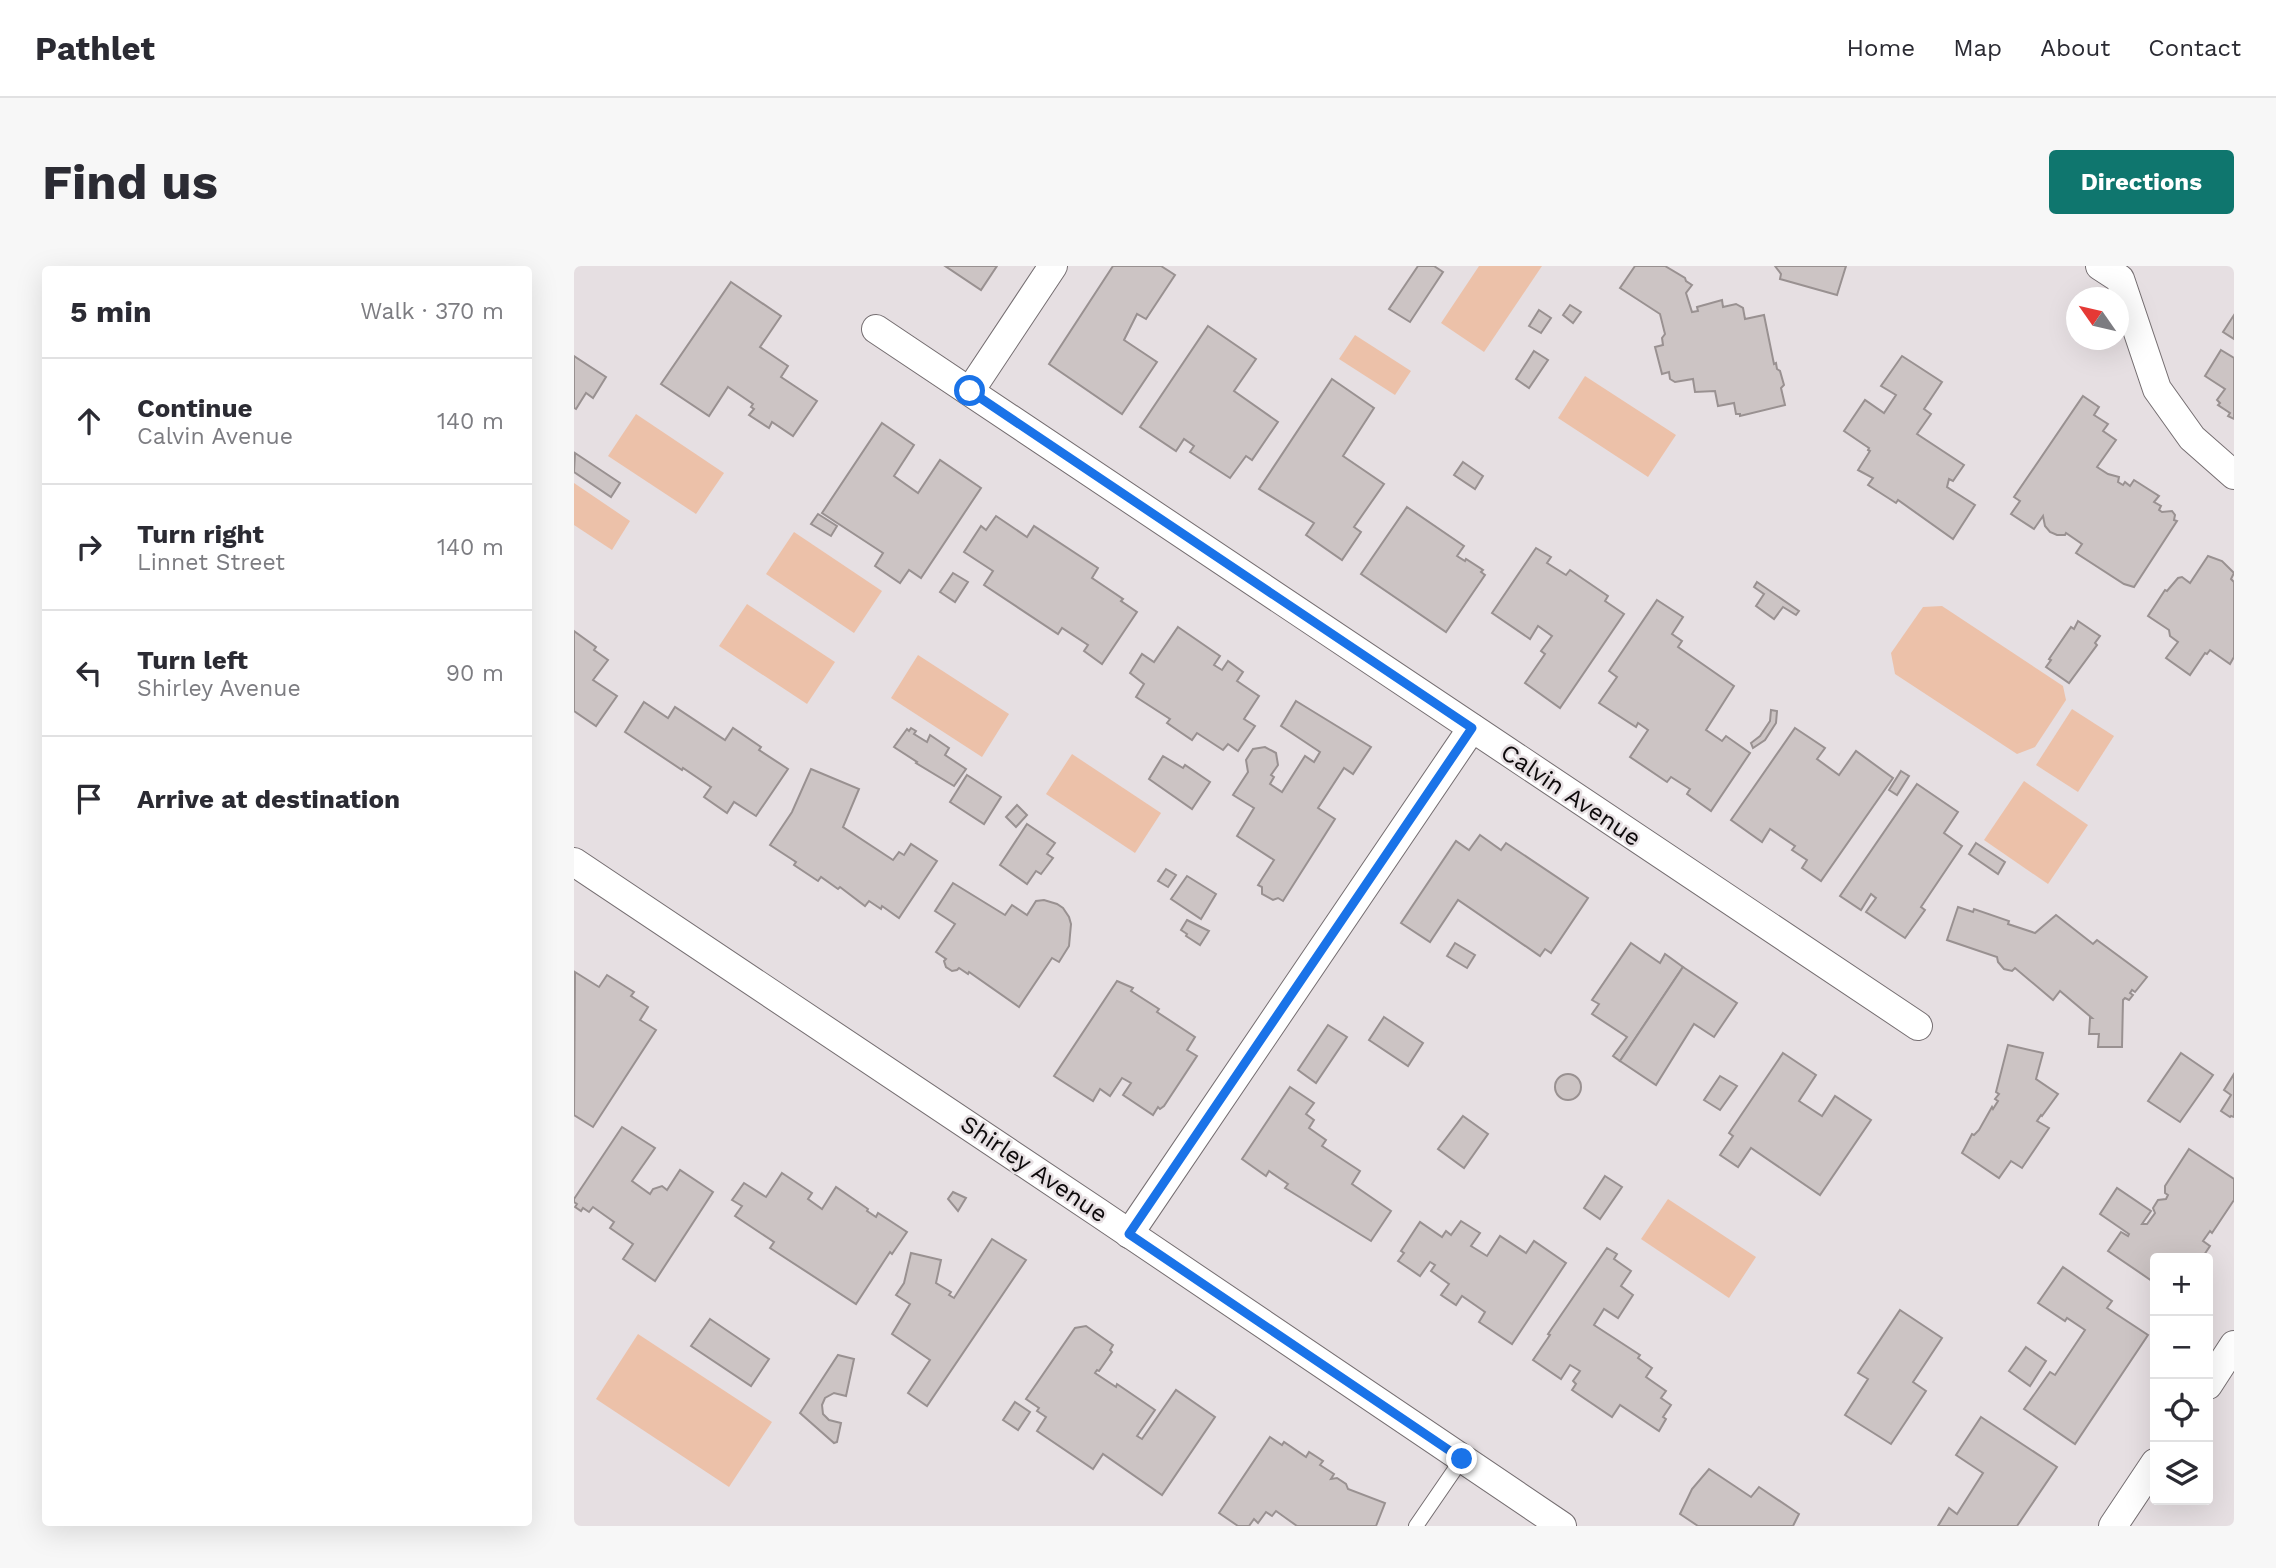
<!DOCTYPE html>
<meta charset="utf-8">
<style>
:root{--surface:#fff;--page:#f7f7f7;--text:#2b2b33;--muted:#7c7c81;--line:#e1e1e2;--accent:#0f766e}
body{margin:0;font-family:"Work Sans",sans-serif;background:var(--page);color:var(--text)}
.controls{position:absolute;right:21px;bottom:21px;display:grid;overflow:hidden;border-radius:7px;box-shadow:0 7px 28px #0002}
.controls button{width:63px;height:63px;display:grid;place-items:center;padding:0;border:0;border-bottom:2px solid var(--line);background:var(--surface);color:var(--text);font:35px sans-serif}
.compass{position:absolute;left:1492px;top:21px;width:63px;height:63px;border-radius:50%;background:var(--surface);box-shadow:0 7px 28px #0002;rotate:304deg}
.stop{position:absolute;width:21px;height:21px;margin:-16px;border:5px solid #1a73e8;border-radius:50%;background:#fff}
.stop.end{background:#1a73e8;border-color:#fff;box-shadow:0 2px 7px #0008}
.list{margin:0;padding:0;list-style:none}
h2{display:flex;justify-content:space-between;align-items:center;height:91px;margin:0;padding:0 28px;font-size:30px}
h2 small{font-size:23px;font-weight:400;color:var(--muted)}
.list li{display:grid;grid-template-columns:46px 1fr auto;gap:21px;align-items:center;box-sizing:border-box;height:126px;padding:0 28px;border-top:2px solid var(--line)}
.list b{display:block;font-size:26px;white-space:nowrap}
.list p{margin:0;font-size:23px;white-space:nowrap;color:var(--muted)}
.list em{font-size:23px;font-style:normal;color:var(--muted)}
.icon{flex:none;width:38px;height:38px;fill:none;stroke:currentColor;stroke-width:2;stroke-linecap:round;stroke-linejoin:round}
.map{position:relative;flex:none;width:1660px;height:1260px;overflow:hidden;border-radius:7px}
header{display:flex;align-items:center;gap:42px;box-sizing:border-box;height:98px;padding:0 35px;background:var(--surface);border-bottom:2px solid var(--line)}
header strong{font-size:33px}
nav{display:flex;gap:38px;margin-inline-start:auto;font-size:24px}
.intro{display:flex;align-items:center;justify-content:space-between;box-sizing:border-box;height:168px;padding:0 42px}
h1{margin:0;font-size:49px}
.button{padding:18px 32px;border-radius:7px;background:var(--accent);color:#fff;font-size:24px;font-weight:700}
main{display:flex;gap:42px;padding:0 42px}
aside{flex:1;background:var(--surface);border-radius:7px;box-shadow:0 7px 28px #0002}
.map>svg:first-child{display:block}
</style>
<header>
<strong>Pathlet</strong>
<nav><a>Home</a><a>Map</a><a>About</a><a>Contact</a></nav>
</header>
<div class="intro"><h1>Find us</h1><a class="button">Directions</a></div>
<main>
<aside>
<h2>5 min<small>Walk · 370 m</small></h2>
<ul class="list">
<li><svg class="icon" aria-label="ahead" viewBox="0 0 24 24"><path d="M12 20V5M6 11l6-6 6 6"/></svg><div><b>Continue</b><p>Calvin Avenue</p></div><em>140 m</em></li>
<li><svg class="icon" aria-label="right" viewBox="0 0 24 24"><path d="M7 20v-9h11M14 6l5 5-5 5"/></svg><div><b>Turn right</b><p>Linnet Street</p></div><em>140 m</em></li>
<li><svg class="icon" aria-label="left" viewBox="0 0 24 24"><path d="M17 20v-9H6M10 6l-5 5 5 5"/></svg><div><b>Turn left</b><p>Shirley Avenue</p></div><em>90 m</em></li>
<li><svg class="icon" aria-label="arrive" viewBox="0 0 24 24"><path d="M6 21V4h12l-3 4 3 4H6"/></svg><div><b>Arrive at destination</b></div></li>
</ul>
</aside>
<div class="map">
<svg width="1660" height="1260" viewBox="0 0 1660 1260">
<rect width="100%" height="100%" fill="#e6dfe2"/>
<!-- green -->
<g fill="#ecc1a9">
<path d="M905,0H968L910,86L867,57Z"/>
<path d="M781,69L837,105L821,129L765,93Z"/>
<path d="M1011,110L1102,169L1074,211L984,152Z"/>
<path d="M62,148L150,207L122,248L34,190Z"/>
<path d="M0,217L56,255L38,284L0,259Z"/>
<path d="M220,266L308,325L280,367L192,308Z"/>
<path d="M173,338L261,396L233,438L145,380Z"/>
<path d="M1368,340L1489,420L1492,434L1461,481L1443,488L1321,408L1317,387L1349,341Z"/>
<path d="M344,389L435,448L408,491L317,432Z"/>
<path d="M1498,443L1540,470L1504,526L1462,499Z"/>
<path d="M498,488L587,547L561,587L472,528Z"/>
<path d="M1450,515L1514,559L1474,618L1410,574Z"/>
<path d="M1094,933L1182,991L1155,1032L1067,973Z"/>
<path d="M64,1068L198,1156L155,1221L22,1133Z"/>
</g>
<!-- building -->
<g fill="#ccc4c4" stroke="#999191" stroke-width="2">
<path d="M371,0H423L407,24Z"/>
<path d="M539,0H587L601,9L572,53L563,48L550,74L583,96L548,148L475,98Z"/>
<path d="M844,0H860L869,6L836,56L815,43Z"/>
<path d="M1061,0H1091L1111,12L1112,15L1118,19L1112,27L1118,46L1124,45L1123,41L1148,34L1149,41L1162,38L1169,42L1171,53L1190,49L1200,98L1202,97L1203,103L1206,105L1210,119L1207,122L1211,139L1166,150V148H1162L1160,137L1144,140L1141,125L1121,126L1119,113L1101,116L1096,113L1095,106L1088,108L1081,81L1089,79L1088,72L1091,68L1086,48L1046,22Z"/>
<path d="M1201,0H1272L1263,29L1206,13L1207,8Z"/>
<path d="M157,16L207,50L186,81L214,100L207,111L243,135L219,170L198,156L195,162L175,149L180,143L177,141L179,138L154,121L135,150L87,118Z"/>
<path d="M996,39L1007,46L999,57L989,49Z"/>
<path d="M965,44L977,52L967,67L955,60Z"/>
<path d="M1660,49V73L1649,66Z"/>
<path d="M634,60L682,93L660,125L704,156L678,194L672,190L656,212L616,186L620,180L610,173L602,185L566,161Z"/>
<path d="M1647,84L1660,92V153L1654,150L1656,147L1644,139L1646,137L1643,134L1651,123L1631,110Z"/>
<path d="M960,85L974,94L955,122L942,113Z"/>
<path d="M0,90L32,111L19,132L12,127L2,143L0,142Z"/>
<path d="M1328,90L1368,116L1350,143L1357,148L1343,168L1390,199L1379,215L1375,213L1373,221L1401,239L1379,273L1324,234L1322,237L1294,219L1299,212L1284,204L1296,185L1294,184L1295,182L1270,165L1291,134L1310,147L1322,129L1307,120Z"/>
<path d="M758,113L800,142L769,190L810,218L780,261L787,266L768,294L732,269L740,257L685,223Z"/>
<path d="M1509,130L1525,141L1520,149L1534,158L1529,165L1542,174L1523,201L1534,208L1545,211L1544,216L1549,219L1551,216L1556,220L1560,214L1585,230L1580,236L1587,240L1585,244L1588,246L1598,245L1601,249L1600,254L1603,255L1560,321L1550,318L1502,287L1508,278L1492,267L1491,269H1483L1476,266L1471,260L1469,250L1460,263L1437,248L1446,235L1440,231Z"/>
<path d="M308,157L340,179L320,210L344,227L366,194L407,222L347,312L335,304L326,317L301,300L309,287L248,247Z"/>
<path d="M1,187L46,217L37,231L0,206Z"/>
<path d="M889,196L909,210L901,223L880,209Z"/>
<path d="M833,241L890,280L883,290L891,295L892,293L909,304L907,306L911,309L872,366L787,308Z"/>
<path d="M244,248L263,260L257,270L237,258Z"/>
<path d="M422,250L453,271L460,260L524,302L518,312L549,333L547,335L563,346L528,398L510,385L514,379L488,362L484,368L410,319L419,305L390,286L407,260L412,264Z"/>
<path d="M962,282L977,291L973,297L992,309L996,304L1034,330L1031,335L1050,348L986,442L951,417L971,388L967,385L978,370L964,360L956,373L918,347Z"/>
<path d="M1634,290L1648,295L1660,307L1657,313L1660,316V391L1656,398L1636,384L1633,388L1631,387L1616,409L1592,392L1604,376L1596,370L1595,364L1574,350L1591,324L1593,325L1604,312L1608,311L1616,317Z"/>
<path d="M379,307L394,316L381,336L366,326Z"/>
<path d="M1183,316L1225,345L1222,349L1209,341L1200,353L1182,340L1190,328L1180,321Z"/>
<path d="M1083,334L1109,351L1098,368L1108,375L1104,381L1160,420L1132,464L1148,475L1152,470L1176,487L1137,545L1113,528L1116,523L1097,511L1093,516L1056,491L1074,464L1064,457L1062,461L1025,437L1043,411L1035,405Z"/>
<path d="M1504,355L1526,370L1521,377L1523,379L1495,417L1472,401L1477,394L1475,393L1497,361L1500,363Z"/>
<path d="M604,361L646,390L640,399L648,404L654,395L669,406L663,415L685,430L670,453L681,460L664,485L654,478L649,484L623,467L618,474L593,457L596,453L562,431L570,418L556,407L568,388L580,396Z"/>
<path d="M0,365L22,381L20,384L34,394L19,414L43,430L22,460L0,445Z"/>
<path d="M722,435L797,481L779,508L770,502L744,542L761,553L709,635L704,632L699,634L688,628V621L684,619L700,594L663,570L680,542L659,529L674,506L672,494L679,483L691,481L702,487L704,499L697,509L700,511L696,518L708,526L731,490L740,496L746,486L707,460Z"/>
<path d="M70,436L94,452L101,441L151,474L159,462L187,481L185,484L214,503L182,550L160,536L153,547L130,531L137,521L109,502L108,504L51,466Z"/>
<path d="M1197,444L1203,445L1202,457L1191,474L1179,482L1177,477L1186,470L1196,455Z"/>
<path d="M337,462L342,465L340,468L353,476L356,469L375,482L371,489L392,503L380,520L342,497L343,496L320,481L333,463L335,465Z"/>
<path d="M1221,462L1251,482L1243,493L1265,509L1282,485L1319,512L1247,615L1228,602L1233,594L1218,584L1221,580L1196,563L1188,576L1157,554Z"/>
<path d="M589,490L609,502L611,499L636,516L618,543L575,513Z"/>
<path d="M237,503L285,523L269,561L319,594L325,586L330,589L337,578L363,595L325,652L308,640L307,643L295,635L291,640L266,621L264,623L247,611L244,615L220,599L222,596L196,579L218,546Z"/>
<path d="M1327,505L1335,510L1323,529L1315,524Z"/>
<path d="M393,509L427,531L410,558L376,536Z"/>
<path d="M1343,518L1384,546L1370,567L1388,580L1347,641L1351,644L1331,672L1292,646L1302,632L1297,628L1287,644L1266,630Z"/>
<path d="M443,539L453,549L442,561L432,551Z"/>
<path d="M453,558L481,577L473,588L479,592L467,608L462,605L453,618L426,599Z"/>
<path d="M906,569L927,584L932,577L1014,632L977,687L971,683L966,690L884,634L856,676L827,657L882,575L895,584Z"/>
<path d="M1402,577L1431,596L1424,608L1395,588Z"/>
<path d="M592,603L602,609L594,621L584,615Z"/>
<path d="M613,610L642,628L627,653L597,633Z"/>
<path d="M379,617L431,649L438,639L453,649L462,635L470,634L483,638L489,642L495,651L497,658L495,680L485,696L478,692L445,741L395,706L394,708L385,702L383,704L378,705L372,701L370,695L372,693L362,686L381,658L361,645Z"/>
<path d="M1384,641L1399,646L1400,643L1435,655L1434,658L1461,667L1482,649L1519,678L1523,674L1573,711L1561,726L1558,724L1556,727L1559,729L1555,734L1551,732L1549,734L1548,781H1524L1525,768H1515L1516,752H1518L1486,725L1479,734L1441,702L1438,705L1430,703L1424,696L1423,691L1373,674Z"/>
<path d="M613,654L635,665L626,679L612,670L613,668L607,664Z"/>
<path d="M881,677L901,689L893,702L873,690Z"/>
<path d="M1057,677L1086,697L1091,688L1109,701L1046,795L1039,790L1053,771L1018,748L1025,738L1018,734Z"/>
<path d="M1109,701L1163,737L1140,771L1120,758L1082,819L1046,795Z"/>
<path d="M1,706L25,721L33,709L60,726L57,730L74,741L66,754L82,764L19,861L0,849Z"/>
<path d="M543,715L559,722L557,725L585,743L583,746L621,771L613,784L623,790L590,840L586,843L584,841L579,849L549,829L557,817L548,812L536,830L526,823L519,835L480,810Z"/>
<path d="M810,751L849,777L834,800L795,774Z"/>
<path d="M754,759L773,771L742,817L724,804Z"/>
<path d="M1434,779L1469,787L1462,813L1484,828L1468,850L1467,849L1463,855L1475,862L1448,902L1437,895L1425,912L1388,887L1398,868L1400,869L1405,864L1418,841L1419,843L1424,835L1421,833L1425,828L1422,826Z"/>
<path d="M1209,787L1242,809L1225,835L1248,850L1261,830L1297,854L1246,929L1177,882L1164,901L1146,889L1159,870L1155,867Z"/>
<path d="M1607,787L1639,809L1606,856L1574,835Z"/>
<circle cx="994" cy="821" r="13"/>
<path d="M1660,808V851L1657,850L1656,851L1647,845L1657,829L1650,824Z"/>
<path d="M1146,810L1163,820L1146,844L1130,834Z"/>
<path d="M716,821L740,837L732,848L740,854L735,862L752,874L748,880L786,905L778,918L817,945L797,975L711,922L714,918L695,905L692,910L668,893Z"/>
<path d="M889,850L914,868L890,902L864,883Z"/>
<path d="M48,861L81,882L58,915L76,928L79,923L88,920L93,924L106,904L139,926L81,1015L49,993L59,978L36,962L40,956L19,941L15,946L9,942L7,945L1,941L3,938L0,936V933Z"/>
<path d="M1615,883L1660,913V934L1638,967L1636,965L1629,975L1636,980L1628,992H1581V1017L1534,985L1547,966L1554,970L1555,968L1526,948L1543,922L1577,945L1568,958H1573L1581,947L1579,942L1584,934L1592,933L1594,929L1591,927V920Z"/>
<path d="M208,907L238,927L234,933L248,943L262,921L294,943L293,945L302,951L304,947L333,966L318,988L316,986L282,1038L196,982L200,976L161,950L168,940L158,934L170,917L192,931Z"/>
<path d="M1031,910L1048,921L1026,953L1010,942Z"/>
<path d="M379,926L392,932L384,945L374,933Z"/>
<path d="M887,955L906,967L897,980L913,990L926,970L952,987L960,975L992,997L938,1078L905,1056L911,1046L888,1030L882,1039L867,1029L875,1018L857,1005L861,999L856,996L846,1010L824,995L830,987L827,985L846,956L868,971L872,965L877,969Z"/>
<path d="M418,973L452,994L353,1140L334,1127L356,1094L318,1068L336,1038L322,1029L330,1017L337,987L367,994L362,1017L377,1026L375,1029L380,1032Z"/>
<path d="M1033,982L1043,988L1040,993L1057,1005L1047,1020L1059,1029L1044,1052L1030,1043L1020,1059L1066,1089L1064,1092L1078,1102L1072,1111L1092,1125L1087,1132L1097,1139L1089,1151L1092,1153L1085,1165L1046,1139L1038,1151L998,1124L1002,1118L999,1115L1006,1105L996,1099L987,1113L959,1094L976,1069L974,1068Z"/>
<path d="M1489,1001L1538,1035L1533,1042L1574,1069L1501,1178L1450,1143L1476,1106L1481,1109L1511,1064L1493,1052L1491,1055L1464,1037Z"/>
<path d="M1326,1044L1368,1072L1339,1116L1352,1125L1317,1178L1271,1149L1294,1113L1284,1107Z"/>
<path d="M136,1053L195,1093L177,1120L117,1080Z"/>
<path d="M512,1060L539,1079L536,1084L538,1086L525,1105L523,1104L521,1107L542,1121L543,1118L581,1144L563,1170L568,1173L602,1124L641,1151L588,1229L529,1188L519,1203L463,1165L472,1151L463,1145L465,1142L452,1133L501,1062Z"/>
<path d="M1452,1081L1472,1095L1456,1120L1435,1105Z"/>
<path d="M264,1089L280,1093L272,1130L260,1127L251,1132L248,1139L249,1148L255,1154L267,1157L263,1176L260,1177L226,1147Z"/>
<path d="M441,1136L456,1146L444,1164L429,1154Z"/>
<path d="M1407,1151L1483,1201L1443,1260H1364L1375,1242L1383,1248L1409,1207L1382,1189Z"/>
<path d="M696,1171L708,1179L710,1176L732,1191L735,1186L749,1195L746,1199L760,1208L757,1213L763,1212L772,1218L774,1223L811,1237L802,1260H723L702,1245L698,1250L692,1246L684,1257L680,1253L675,1260H664L645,1247Z"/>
<path d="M1135,1203L1177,1231L1185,1221L1225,1248L1219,1260H1124L1106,1248L1118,1223Z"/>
</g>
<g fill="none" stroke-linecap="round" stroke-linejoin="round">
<defs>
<path id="service" d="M842,1260L888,1193"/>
<g id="minor">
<path d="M1526,0L1546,13L1583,123L1618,172L1660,209"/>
<path d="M302,63L1344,760"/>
<path d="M396,125L479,0"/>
<path d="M0,596L525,947L988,1260"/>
<path d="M555,968L898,462"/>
<path d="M1634,1119L1660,1079"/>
<path d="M1539,1260L1581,1197"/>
</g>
</defs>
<!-- service casing -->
<use href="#service" stroke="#756e71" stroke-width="16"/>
<!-- minor casing -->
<use href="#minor" stroke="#756e71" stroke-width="30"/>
<!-- service -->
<use href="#service" stroke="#fff" stroke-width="14"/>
<!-- minor -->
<use href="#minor" stroke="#fff" stroke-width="28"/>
</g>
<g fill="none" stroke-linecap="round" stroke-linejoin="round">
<!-- route -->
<path stroke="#1a73e8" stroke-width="9" d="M396,125L898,462L555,968L888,1193"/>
</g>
<g text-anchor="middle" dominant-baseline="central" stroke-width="5" stroke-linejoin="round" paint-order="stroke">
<!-- street labels -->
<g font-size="24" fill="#0d0a0b" stroke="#e6dfe2">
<text transform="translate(997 529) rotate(34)">Calvin Avenue</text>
<text transform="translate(460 903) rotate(34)">Shirley Avenue</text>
</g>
</g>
</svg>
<div class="controls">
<button>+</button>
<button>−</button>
<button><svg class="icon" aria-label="locate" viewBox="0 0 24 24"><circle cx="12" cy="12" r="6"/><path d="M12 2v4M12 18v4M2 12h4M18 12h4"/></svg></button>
<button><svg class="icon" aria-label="layers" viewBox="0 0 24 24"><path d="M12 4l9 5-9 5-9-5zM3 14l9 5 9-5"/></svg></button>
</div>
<svg class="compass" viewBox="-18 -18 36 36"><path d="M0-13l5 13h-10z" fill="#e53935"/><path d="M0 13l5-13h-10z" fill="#7c7c81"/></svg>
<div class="stop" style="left:396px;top:125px"></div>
<div class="stop end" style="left:888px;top:1193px"></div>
</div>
</main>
